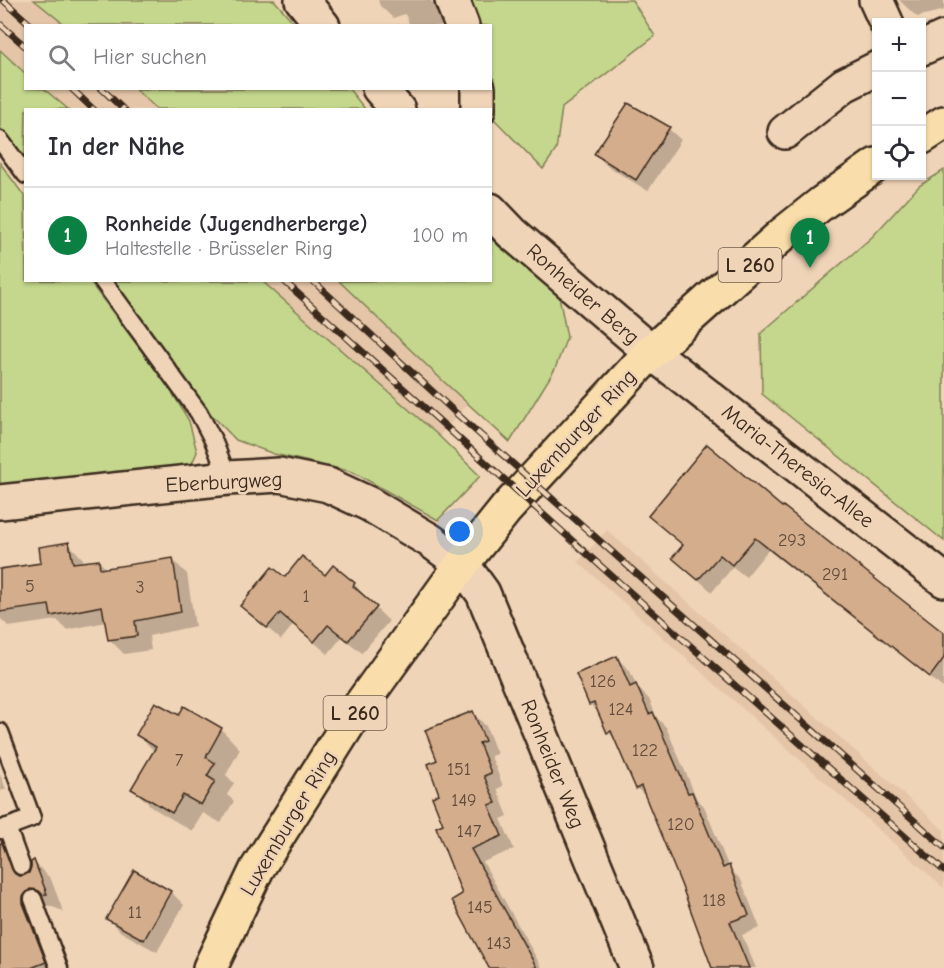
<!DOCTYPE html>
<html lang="de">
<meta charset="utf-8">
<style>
:root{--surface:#fff;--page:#f7f7f7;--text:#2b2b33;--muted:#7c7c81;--line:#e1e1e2;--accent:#0b8043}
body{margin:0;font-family:"Comic Neue",sans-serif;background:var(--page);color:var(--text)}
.controls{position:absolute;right:18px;top:18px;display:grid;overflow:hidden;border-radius:0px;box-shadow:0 2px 4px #0004}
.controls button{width:54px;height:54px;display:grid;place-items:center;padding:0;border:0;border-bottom:2px solid var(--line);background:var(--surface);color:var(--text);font:30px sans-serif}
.you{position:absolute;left:460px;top:532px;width:21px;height:21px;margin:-15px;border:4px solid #fff;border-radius:50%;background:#1a73e8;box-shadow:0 0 0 9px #1a73e833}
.badge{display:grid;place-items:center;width:39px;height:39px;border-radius:50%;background:var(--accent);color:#fff;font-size:20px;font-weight:700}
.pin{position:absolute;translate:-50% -50px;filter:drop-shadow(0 2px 3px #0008)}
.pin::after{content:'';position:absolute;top:32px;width:21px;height:18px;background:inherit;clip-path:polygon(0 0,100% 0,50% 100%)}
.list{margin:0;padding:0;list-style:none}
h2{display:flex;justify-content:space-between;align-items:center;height:78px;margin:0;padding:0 24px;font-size:26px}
h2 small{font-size:20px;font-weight:400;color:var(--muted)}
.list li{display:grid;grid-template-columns:39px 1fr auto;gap:18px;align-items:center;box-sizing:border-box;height:96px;padding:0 24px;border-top:2px solid var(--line)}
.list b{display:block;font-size:22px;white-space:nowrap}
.list p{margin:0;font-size:20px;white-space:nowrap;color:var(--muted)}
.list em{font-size:20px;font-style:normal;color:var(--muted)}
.icon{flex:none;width:33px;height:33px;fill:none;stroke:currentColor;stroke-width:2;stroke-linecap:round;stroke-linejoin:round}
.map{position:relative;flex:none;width:944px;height:968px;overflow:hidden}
.search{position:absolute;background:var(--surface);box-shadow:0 2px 4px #0004;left:24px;top:24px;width:468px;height:66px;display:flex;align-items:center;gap:15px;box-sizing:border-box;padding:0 21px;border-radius:0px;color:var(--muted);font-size:22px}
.panel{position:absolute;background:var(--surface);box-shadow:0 2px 4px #0004;left:24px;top:108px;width:468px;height:174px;border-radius:0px}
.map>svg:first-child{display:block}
</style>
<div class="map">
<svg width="944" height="968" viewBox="0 0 944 968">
<rect width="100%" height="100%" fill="#f0d4b7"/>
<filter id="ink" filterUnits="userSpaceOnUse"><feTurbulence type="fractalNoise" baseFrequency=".0167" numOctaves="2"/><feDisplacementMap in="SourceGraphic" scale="12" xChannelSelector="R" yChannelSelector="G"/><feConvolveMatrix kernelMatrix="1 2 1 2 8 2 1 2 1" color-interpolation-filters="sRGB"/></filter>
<g filter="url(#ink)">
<!-- built -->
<g fill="#e5c5a7">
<path d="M0,0H34L65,25L26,26L25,73L0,50Z"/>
<path d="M44,89H135L157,109H68Z"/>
<path d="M262,281H339L468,404L439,436Z"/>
<path d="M607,530L944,830V888L578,562Z"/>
</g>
<!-- green -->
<g fill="#c4d78c" stroke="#808055" stroke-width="1.5">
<path d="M34,0H274L296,25H65Z"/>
<path d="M465,0H632L655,36L562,108L556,150L543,169L494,119V82L490,72V26L474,25Z"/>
<path d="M0,50L25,73L26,88L44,89L68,109L26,110L25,162L0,127Z"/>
<path d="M135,89H349L365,109H157Z"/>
<path d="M0,163L25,197L26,280L89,281L169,387L189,421L197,452L191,466L0,491Z"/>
<path d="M944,170V541L762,394L761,333L872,237L919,186Z"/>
<path d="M491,239L559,296L567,337L555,369L510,442L443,381L339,281L490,280Z"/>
<path d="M112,281H262L439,436L480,476L438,520L353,472L274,454L236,440L207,410Z"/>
</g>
<!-- shadow -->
<g fill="#0003">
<path d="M378,0H430L435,5L443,26H410L405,14L393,18L380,6Z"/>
<path d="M899,0H944V10L917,17Z"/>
<path d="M629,105L669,129L681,140L648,191L607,166L596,154Z"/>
<path d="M783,509L944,635L943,688L768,550L746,577L733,567L712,592L674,558L684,546L650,515Z"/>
<path d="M69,544L83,559L84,563L99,561L107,570L172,559L187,574L195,626L149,636L151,650L124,654L109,639L106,622L67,630L57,620L9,627L0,618V571L43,564Z"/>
<path d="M325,577L354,584L367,598L366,599L389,621L362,653L342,637L328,654L293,625L281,640L242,605L285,579Z"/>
<path d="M617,658L630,671L637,687L649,699L657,718L666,727L697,799L704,806L729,868L741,880L760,928L742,935L756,968H715L648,799L637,788L617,741L608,732L600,714L590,704Z"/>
<path d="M473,713L486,726L497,754L491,756L503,786L497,789L508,816L501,819L514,849L483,862L542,968H491L464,894L445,825L439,761Z"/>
<path d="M179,717L221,729L240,749L226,775L234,783L227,795L234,801L221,823L203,813L192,831L153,808L133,789L155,752L138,735Z"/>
<path d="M0,774L6,789L0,791Z"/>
<path d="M0,852L14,865L18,878L30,874L34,862L51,879L63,911L47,905L41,910L57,968H0Z"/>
<path d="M135,872L171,892L184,905L157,952L121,932L108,919Z"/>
</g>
<!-- building -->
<g fill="#d4ad8c" stroke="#3b2a1e" stroke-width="1.5">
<path d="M628,103L670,127L636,180L594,154Z"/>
<path d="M707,444L782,507L783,506L944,633V658L930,677L755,538L732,565L720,555L698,580L672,558L683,545L648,516Z"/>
<path d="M69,542L73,563L99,560L100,569L173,558L181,612L135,621L137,636L108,640L102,606L51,616L49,605L0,612V569L41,563L39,547Z"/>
<path d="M302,556L325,575L333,565L355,583L353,586L377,607L348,641L328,625L314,642L280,613L267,628L240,606L272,567L285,577Z"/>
<path d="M617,656L630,687L636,684L649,714L653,712L688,793L692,792L723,868L729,865L749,915L730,922L749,968H712L681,884L641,786L636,789L611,731L607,733L594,703L589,705L576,674Z"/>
<path d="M155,702L179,715L184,706L222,728L206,757L215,763L207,776L215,781L201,805L183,795L172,813L131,789L156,747L136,735Z"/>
<path d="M473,711L485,741L479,743L491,773L484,776L496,803L489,805L502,836L471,849L537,968H489L452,900L462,894L436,827L443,824L432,797L439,794L428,764L437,760L425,730Z"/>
<path d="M0,843H2L15,874L20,876L29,873L31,867V862L34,860L47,894L43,895L39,891L30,889L23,897V903L46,962L31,968H0Z"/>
<path d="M134,870L171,891L144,940L106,919Z"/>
</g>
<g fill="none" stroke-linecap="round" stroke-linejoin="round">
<defs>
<g id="service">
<path d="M0,140L26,175"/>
<path d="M102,280L199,413L213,440L228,478"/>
<path d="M0,732L32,818L0,830"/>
<path d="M7,827L21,866"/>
<path d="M33,899L59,968"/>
</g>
<g id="minor">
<path d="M302,0L323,26"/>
<path d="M452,0L462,26"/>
<path d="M876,0L886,22"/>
<path d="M922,48L944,38"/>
<path d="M379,88L398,110"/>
<path d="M478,88V110"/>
<path d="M785,132L844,85L876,69"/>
<path d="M490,210L512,233L651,352L944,580"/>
<path d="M0,502L228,478L279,475L328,485L369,504L431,541L462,564L483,593L637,968"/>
</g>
<g id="primary">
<path d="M922,137L944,123"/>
<path d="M210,968L257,869L357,710L462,564L506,509L651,352L783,234L822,203L876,165"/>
</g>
</defs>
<!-- service casing -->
<use href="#service" stroke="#3b2a1e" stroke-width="21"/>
<!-- minor casing -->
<use href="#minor" stroke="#3b2a1e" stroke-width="38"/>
<!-- primary casing -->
<use href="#primary" stroke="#3b2a1e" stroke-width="38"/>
<!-- service -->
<use href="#service" stroke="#f0d4b7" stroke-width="16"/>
<!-- minor -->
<use href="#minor" stroke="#f0d4b7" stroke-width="33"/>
<!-- primary -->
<use href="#primary" stroke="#f9deab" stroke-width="33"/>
<defs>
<g id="rail">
<path d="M3,0L32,26"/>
<path d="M0,24L26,47"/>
<path d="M71,88L94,110"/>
<path d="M101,88L124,110"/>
<path d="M283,280L586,553L944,871"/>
<path d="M312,280L458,415L944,847"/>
</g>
</defs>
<!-- rail casing -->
<use href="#rail" stroke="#3b2a1e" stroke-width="7"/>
<!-- rail -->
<use href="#rail" stroke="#f0d4b7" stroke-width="4.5" stroke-dasharray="14" stroke-linecap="butt"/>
</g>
</g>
<g text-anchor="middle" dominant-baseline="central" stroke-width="5" stroke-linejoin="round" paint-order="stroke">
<!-- number labels -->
<g font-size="18" fill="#614b3a">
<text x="792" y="540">293</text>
<text x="835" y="574">291</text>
<text x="30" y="586">5</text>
<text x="140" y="587">3</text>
<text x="306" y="596">1</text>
<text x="603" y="681">126</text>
<text x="621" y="709">124</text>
<text x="645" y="750">122</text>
<text x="179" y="760">7</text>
<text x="459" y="769">151</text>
<text x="464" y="800">149</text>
<text x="681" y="824">120</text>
<text x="469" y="831">147</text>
<text x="714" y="900">118</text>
<text x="480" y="907">145</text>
<text x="135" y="912">11</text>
<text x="499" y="943">143</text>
</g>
<!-- shield labels -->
<g fill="#f0d4b7" stroke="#715d4c" stroke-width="1.5">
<rect x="718.5" y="248" width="63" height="34" rx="4.5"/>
<rect x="323.5" y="696" width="63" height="34" rx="4.5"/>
</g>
<g font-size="20" font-weight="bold" fill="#3b2a1e">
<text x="750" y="265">L 260</text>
<text x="355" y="713">L 260</text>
</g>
<!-- street labels -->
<g font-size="21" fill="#3b2a1e" stroke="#f0d4b7">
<text transform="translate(583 294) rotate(41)">Ronheider Berg</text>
<text transform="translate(576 433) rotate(-47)">Luxemburger Ring</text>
<text transform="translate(798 466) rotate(38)">Maria-Theresia-Allee</text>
<text transform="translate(224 482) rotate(-3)">Eberburgweg</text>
<text transform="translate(553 764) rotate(68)">Ronheider Weg</text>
<text transform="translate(288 823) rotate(-59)">Luxemburger Ring</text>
</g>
</g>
</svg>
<div class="controls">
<button>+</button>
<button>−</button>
<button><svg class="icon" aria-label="locate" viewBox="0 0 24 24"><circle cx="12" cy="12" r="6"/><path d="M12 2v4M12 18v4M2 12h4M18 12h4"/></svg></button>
</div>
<div class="you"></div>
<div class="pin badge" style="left:810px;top:268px">1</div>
<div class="search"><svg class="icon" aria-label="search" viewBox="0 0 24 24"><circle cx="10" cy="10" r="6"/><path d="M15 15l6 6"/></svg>Hier suchen</div>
<section class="panel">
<h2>In der Nähe<small></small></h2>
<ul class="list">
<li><span class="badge">1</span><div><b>Ronheide (Jugendherberge)</b><p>Haltestelle · Brüsseler Ring</p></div><em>100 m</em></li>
</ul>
</section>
</div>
